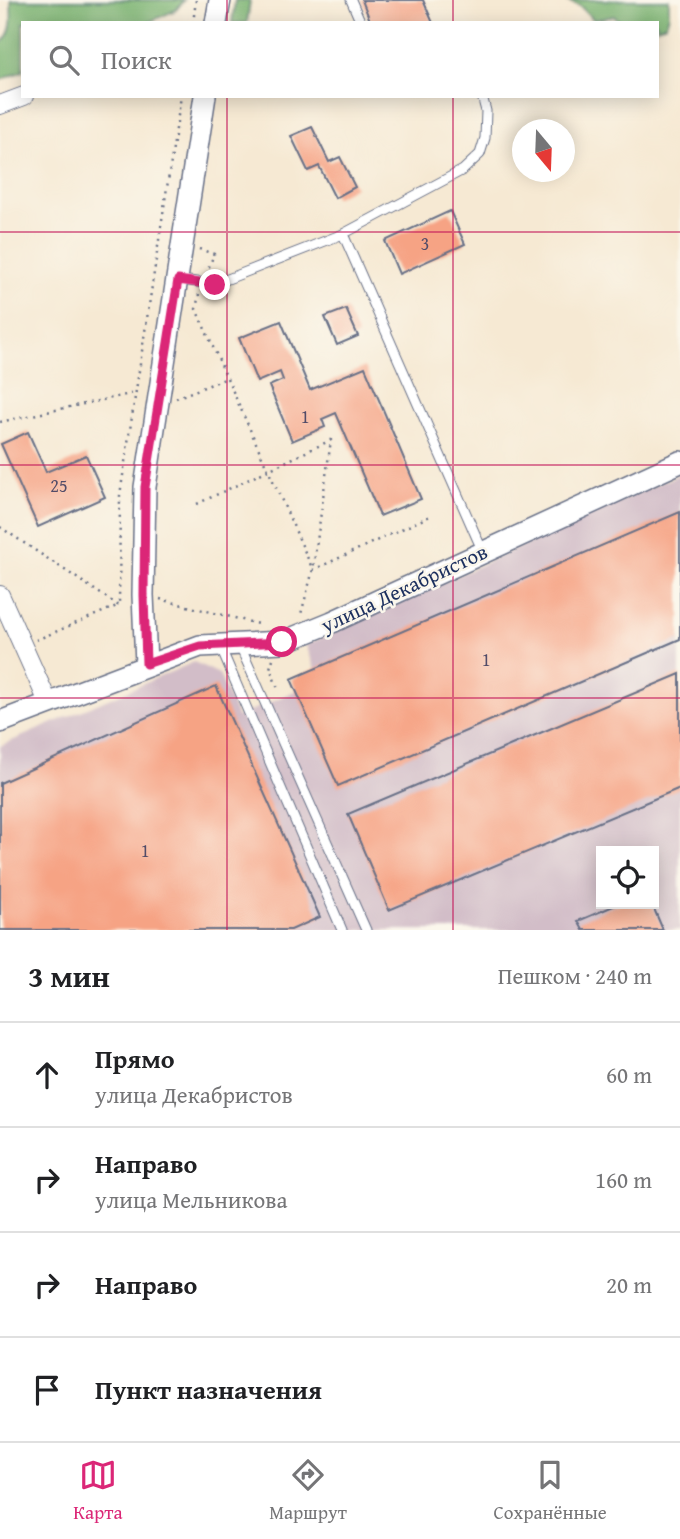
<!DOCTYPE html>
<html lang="ru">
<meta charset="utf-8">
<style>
:root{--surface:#fff;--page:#f6f6f6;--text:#202124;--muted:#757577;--line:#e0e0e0;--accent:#db2777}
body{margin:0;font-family:"Gentium Book Plus",serif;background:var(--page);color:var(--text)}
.controls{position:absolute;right:21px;bottom:21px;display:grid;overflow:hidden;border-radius:0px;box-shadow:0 4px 18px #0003}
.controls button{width:63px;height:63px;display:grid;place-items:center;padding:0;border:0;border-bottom:2px solid var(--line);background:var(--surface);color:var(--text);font:35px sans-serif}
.compass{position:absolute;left:512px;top:119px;width:63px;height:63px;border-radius:50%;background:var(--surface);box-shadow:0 4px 18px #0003;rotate:161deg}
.stop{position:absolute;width:21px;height:21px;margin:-16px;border:5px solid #db2777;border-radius:50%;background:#fff}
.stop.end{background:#db2777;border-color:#fff;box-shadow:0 2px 7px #0008}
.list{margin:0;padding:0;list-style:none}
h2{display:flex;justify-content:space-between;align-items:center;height:91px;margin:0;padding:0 28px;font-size:30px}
h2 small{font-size:23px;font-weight:400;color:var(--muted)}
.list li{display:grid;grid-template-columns:46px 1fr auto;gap:21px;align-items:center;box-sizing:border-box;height:105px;padding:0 28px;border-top:2px solid var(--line)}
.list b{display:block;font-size:26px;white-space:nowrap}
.list p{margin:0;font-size:23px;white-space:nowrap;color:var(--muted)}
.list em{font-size:23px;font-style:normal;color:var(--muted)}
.icon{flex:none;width:38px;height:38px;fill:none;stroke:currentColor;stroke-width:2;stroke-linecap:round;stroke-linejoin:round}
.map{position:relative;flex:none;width:680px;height:930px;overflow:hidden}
.search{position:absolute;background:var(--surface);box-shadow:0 4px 18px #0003;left:21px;right:21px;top:21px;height:77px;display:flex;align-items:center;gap:18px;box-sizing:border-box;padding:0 24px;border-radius:0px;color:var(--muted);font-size:26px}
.sheet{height:511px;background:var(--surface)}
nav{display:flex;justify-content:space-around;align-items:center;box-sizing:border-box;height:98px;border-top:2px solid var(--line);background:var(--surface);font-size:19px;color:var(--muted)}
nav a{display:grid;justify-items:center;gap:4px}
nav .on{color:var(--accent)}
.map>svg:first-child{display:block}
</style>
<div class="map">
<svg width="680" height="930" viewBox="0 0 680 930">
<rect width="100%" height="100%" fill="#fbf7ec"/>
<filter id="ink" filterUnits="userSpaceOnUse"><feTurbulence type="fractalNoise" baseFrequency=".0143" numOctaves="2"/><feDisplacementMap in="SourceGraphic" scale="14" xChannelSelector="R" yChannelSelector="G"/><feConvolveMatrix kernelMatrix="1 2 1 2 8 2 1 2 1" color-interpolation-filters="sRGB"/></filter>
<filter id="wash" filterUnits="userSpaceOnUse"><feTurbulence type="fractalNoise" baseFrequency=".00686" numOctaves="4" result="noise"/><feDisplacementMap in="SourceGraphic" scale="28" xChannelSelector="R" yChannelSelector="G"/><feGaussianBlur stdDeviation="1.57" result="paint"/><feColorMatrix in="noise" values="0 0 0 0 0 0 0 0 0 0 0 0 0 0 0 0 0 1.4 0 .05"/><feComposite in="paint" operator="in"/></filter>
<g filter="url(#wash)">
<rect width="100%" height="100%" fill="#f6e9d3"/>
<!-- industrial -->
<path fill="#d2bdc8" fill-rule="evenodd" d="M680,474V930H0V746L194,662L219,674L237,717L319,680L306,645ZM601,851H654V904H601Z"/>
<!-- forest -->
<g fill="#79b26f" stroke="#4a7066" stroke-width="2">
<path d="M11,0H184L176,10L147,23H23V71L0,80V44C15,31 11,18 11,0Z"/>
<path d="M235,0H250L247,23H232Z"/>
<path d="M564,0H669V15L666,24L657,28V23H621L614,16L594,20L580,6Z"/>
</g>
<g id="blocks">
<!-- building -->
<g fill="#f6a384">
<path d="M362,0H423L433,23H371Z"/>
<path d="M312,127L329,162L340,157L355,187L335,198L319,166L308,171L291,136Z"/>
<path d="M450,211L465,244L399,274L385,241Z"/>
<path d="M346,309L358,336L337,345L325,317Z"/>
<path d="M281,321L310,390L365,367L421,499L380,516L336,413L322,419L325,427L292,441L269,386L283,380L280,372L257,382L239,338Z"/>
<path d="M28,432L46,472L86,455L105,497L38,527L1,444Z"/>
<path d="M680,512V639L338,786L291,679Z"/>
<path d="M680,674V788L389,910L348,814Z"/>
<path d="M216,686L320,917L291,930H0V783Z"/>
<path d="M618,904H652L663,930H583L578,921Z"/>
</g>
</g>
</g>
<g filter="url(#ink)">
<use href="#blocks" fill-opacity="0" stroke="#687087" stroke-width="2"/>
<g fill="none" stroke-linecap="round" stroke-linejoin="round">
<defs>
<g id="service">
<path d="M351,0L361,23"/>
<path d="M343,234L483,552"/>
<path d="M179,280L215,284L343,234L463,170L480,154L485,138L486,111L482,96"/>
<path d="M239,644L366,930"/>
<path d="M220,646L342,930"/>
</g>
<g id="minor">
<path d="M0,105L24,96"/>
<path d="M0,595L48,702"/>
</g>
<g id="tertiary">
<path d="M216,23L220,0"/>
<path d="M146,664L143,595L145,487L205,96"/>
<path d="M0,722L200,646L283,642L332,622L680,462"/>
</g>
</defs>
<!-- service casing -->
<use href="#service" stroke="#687087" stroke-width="11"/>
<!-- minor casing -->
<use href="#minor" stroke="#687087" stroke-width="20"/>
<!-- tertiary casing -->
<use href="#tertiary" stroke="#687087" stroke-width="24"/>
<!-- path -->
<g stroke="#687087" stroke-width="2.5" stroke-dasharray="2 5" stroke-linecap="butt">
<path d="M193,23L196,0"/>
<path d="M199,249L214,254L207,272"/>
<path d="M199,294L196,309L313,570L430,516"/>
<path d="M176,398L227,378"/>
<path d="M0,422L135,393"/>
<path d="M197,504L331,440L313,570L301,614"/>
<path d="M0,527L119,606L120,495L181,96"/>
<path d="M160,599L258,624"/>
<path d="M36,640L117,606"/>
<path d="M273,659L270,668L278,689"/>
</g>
<!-- service -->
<use href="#service" stroke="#fff" stroke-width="9"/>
<!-- minor -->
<use href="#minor" stroke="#fff" stroke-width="18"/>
<!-- tertiary -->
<use href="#tertiary" stroke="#fff" stroke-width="21"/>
</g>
</g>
<g fill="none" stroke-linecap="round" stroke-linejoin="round" filter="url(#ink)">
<!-- route -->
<path stroke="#db2777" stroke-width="9" d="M215,285L178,280L145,487L144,595L146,664L200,646L282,642"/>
</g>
<!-- grid -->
<path fill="none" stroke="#c2185b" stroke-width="2" stroke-opacity="0.55" d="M227,0V23M453,0V23M227,96V930M453,96V930M0,232H680M0,465H680M0,698H680"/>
<g text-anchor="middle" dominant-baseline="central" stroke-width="5" stroke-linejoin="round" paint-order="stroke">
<!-- number labels -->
<g font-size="18" fill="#524c68">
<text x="425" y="243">3</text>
<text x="305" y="416">1</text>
<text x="59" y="485">25</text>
<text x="486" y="659">1</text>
<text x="145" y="850">1</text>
</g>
<!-- street labels -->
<g font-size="21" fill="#1b2f5e" stroke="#fbf7ec">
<text transform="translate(404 588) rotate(-25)">улица Декабристов</text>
</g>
</g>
</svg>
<div class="controls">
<button><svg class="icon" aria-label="locate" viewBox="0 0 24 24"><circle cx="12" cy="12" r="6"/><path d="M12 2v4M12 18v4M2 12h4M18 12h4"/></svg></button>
</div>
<svg class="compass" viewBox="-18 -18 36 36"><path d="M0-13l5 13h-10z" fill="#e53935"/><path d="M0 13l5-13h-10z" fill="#757577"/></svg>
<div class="stop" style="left:282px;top:642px"></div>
<div class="stop end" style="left:215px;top:285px"></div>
<div class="search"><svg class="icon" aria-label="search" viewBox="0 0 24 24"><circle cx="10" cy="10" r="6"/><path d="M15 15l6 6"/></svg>Поиск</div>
</div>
<section class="sheet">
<h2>3 мин<small>Пешком · 240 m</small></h2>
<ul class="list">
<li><svg class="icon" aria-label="ahead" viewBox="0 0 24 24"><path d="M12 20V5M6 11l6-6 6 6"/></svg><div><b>Прямо</b><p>улица Декабристов</p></div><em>60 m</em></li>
<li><svg class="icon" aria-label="right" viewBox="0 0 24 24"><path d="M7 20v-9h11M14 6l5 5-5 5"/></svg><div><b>Направо</b><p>улица Мельникова</p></div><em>160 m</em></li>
<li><svg class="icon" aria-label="right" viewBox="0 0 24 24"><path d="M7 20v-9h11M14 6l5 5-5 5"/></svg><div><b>Направо</b></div><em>20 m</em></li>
<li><svg class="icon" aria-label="arrive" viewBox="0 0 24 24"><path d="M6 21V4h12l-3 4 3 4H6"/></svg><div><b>Пункт назначения</b></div></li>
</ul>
</section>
<nav>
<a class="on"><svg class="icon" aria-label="map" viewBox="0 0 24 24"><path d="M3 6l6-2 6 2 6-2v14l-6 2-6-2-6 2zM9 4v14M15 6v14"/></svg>Карта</a>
<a><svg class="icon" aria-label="directions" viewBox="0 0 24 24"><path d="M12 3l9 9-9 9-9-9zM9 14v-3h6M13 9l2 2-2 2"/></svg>Маршрут</a>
<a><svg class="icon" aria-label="saved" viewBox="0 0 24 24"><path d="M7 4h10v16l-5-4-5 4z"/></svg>Сохранённые</a>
</nav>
